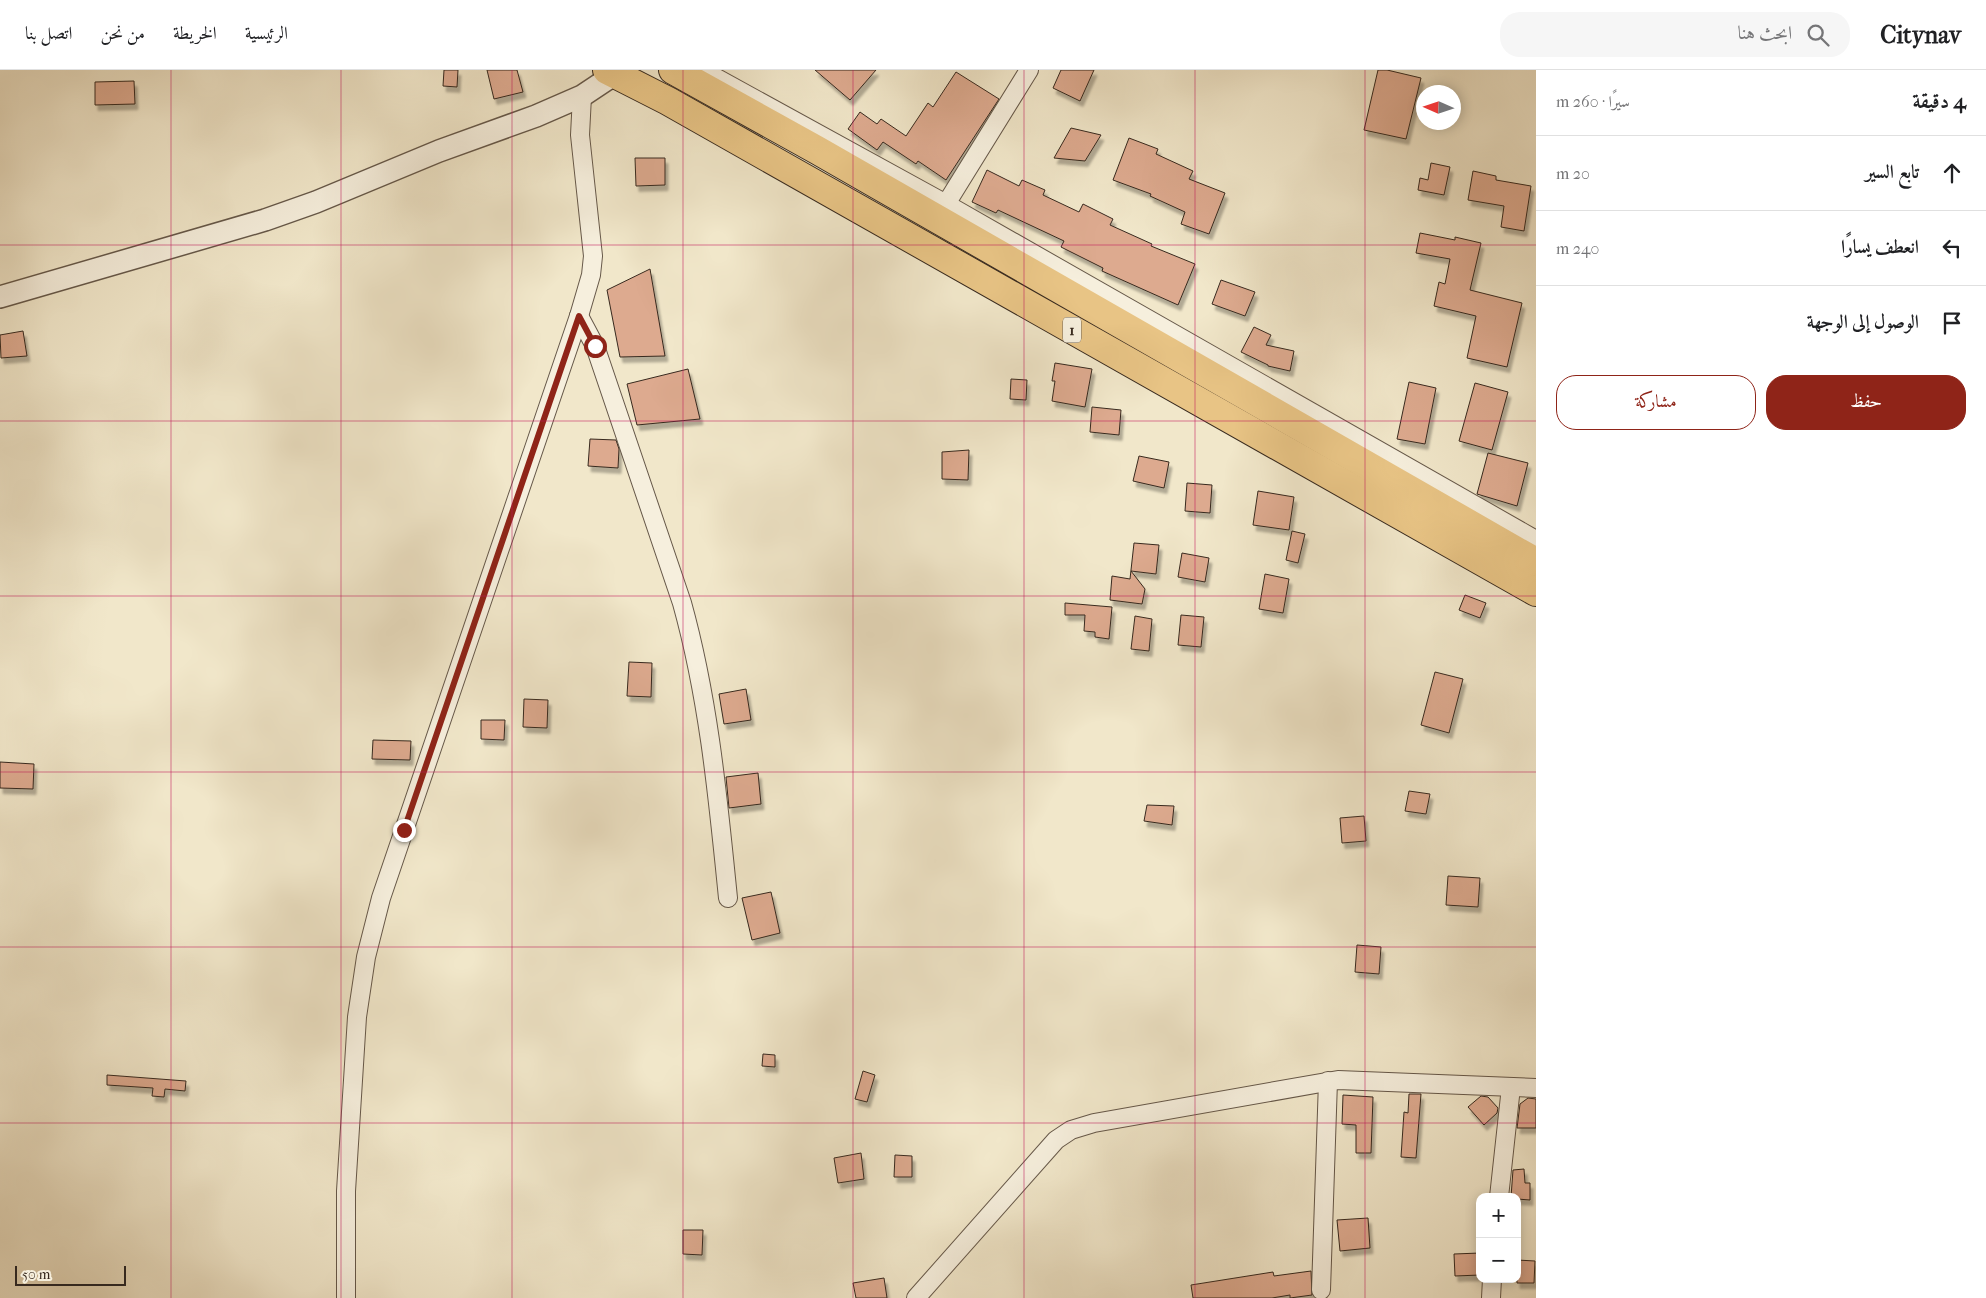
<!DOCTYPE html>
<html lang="ar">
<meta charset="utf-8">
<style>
:root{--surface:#fff;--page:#f6f6f6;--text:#202124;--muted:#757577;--line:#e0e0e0;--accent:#8f2418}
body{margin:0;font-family:"IM FELL French Canon",Amiri,serif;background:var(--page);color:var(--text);direction:rtl}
.controls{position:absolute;right:15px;bottom:15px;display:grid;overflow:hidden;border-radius:10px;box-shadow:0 2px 12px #0003}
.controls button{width:45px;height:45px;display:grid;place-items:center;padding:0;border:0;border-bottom:1px solid var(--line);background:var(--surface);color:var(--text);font:25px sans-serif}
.compass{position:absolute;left:1416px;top:15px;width:45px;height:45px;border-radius:50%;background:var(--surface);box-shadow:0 2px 12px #0003;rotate:273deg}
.scale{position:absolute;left:15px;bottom:12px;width:111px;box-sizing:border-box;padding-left:5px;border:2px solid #37291e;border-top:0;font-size:14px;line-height:18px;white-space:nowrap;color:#37291e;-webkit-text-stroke:4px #f6efdd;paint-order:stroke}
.stop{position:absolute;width:15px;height:15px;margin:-11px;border:4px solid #8f2418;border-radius:50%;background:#fff}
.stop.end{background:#8f2418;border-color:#fff;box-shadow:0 1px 5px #0008}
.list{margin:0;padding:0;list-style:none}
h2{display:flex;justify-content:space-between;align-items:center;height:65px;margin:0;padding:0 20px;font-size:21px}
h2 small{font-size:16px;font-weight:400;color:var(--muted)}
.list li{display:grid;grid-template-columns:32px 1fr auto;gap:15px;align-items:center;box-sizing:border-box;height:75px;padding:0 20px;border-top:1px solid var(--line)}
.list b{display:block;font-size:19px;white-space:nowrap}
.list em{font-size:16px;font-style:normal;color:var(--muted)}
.actions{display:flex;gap:10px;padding:15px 20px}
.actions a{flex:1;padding:11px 0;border:1px solid var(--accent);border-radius:20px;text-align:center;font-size:18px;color:var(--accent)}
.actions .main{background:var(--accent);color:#fff}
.icon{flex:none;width:28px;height:28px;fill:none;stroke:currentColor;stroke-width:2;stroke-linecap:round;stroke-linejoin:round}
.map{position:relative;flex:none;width:1536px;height:1228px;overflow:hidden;direction:ltr}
header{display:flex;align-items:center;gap:30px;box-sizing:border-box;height:70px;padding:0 25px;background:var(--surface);border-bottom:1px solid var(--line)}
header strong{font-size:24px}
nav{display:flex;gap:28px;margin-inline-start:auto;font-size:18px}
.search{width:350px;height:45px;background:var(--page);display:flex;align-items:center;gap:12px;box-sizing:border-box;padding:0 18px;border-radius:20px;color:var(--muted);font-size:19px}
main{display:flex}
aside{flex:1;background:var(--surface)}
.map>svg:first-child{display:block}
</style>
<header>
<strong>Citynav</strong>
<div class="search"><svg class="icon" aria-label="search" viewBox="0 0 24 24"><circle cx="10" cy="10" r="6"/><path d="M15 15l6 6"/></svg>ابحث هنا</div>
<nav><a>الرئيسية</a><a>الخريطة</a><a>من نحن</a><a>اتصل بنا</a></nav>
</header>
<main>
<aside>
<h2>4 دقيقة<small>سيرًا · 260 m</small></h2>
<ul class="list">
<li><svg class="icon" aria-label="ahead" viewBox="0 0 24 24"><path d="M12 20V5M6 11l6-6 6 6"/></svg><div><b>تابع السير</b></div><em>20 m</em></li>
<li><svg class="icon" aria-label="left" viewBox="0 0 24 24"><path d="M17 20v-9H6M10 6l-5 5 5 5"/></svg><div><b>انعطف يسارًا</b></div><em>240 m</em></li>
<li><svg class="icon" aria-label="arrive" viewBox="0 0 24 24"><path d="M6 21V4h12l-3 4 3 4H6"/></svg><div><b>الوصول إلى الوجهة</b></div></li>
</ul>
<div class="actions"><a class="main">حفظ</a><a>مشاركة</a></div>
</aside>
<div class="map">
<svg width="1536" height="1228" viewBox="0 0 1536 1228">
<defs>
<filter id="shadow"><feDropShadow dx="3" dy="5.5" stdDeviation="1" flood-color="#0004"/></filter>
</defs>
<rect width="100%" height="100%" fill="#f1e7ca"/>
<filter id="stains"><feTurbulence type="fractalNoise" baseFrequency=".004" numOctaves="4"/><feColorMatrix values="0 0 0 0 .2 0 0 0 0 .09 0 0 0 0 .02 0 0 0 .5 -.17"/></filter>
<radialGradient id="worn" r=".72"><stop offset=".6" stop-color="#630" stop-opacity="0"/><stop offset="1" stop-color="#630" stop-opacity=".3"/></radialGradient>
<!-- building -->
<g fill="#ddaa8f" stroke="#37291e" filter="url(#shadow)">
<path d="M444,0H458L457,17L443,16Z"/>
<path d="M487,0H517L523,22L494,29Z"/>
<path d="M815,0H876L850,30Z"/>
<path d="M1061,0H1094L1080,31L1053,18Z"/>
<path d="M1378,0H1387L1421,8L1406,69L1364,60Z"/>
<path d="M956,2L999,29L946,110L918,91L916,94L883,72L877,80L848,59L860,42L877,54L881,49L906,66L928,33L933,37Z"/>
<path d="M134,11L135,34L95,35V12Z"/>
<path d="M1071,58L1101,65L1085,91L1054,88Z"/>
<path d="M1129,68L1158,79L1156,84L1193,101L1189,109L1225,123L1209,164L1181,154L1185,142L1150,126L1151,124L1113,110Z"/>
<path d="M635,88H665V115L636,116Z"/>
<path d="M1431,93L1450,97L1444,125L1418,120L1420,108L1428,110Z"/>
<path d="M987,100L1019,116L1022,110L1045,120L1043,125L1079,142L1083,134L1113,149L1110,155L1152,174L1151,176L1195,194L1178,235L1102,201L1103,198L1061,177L1064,171L998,140L996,143L972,132Z"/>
<path d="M1473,101L1496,106V110L1531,116L1524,161L1501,157L1504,136L1468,130Z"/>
<path d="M1420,163L1455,170V167L1481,173L1470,220L1522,233L1507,297L1467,288L1476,246L1434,236L1439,212L1445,214L1450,189L1416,183Z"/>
<path d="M650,199L665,286L620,287L607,220Z"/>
<path d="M1221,210L1255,222L1245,246L1212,234Z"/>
<path d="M1254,257L1271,265L1266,275L1294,281L1290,301L1268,296V295L1241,282Z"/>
<path d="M23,261L27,286L1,288L0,265Z"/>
<path d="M1055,293L1092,299L1085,337L1052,331L1055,311H1052Z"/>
<path d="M688,299L700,349L637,355L627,314Z"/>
<path d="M1011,309L1027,310L1026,330L1010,329Z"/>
<path d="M1409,312L1436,318L1425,374L1397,369Z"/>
<path d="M1475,313L1508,322L1492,380L1459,371Z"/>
<path d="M1092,337L1121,340L1119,365L1090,362Z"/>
<path d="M590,369L616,370L619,379L618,398L588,396Z"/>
<path d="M969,380L968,410L942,409V382Z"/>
<path d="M1488,383L1528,393L1517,436L1477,424Z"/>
<path d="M1139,386L1169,392L1164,418L1133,411Z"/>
<path d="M1187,413L1212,415L1210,443L1185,441Z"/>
<path d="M1258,421L1294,427L1289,460L1253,455Z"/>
<path d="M1292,461L1305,464L1298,493L1286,490Z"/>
<path d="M1134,473L1159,475L1156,504L1131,501L1145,519L1142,534L1110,530L1112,506L1130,509Z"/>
<path d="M1182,483L1209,488L1205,512L1178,507Z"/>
<path d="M1265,504L1289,509L1283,543L1259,539Z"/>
<path d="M1465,525L1486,533L1480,548L1459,540Z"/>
<path d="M1065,533L1112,537L1109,569L1095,567V562L1084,561L1085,545H1065Z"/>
<path d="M1181,545L1204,547L1201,577L1178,575Z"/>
<path d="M1135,546L1152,549L1149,581L1131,579Z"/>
<path d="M629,592L652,593L651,627L627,626Z"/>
<path d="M1435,602L1463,609L1449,663L1421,655Z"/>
<path d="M746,619L751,650L724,654L719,624Z"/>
<path d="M524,629L548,630L547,658L523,657Z"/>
<path d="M481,650H505L504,670L481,669Z"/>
<path d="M373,670L411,671L410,690L372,689Z"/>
<path d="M0,692L34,694L33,719L0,718Z"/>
<path d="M758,703L761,734L729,738L726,707Z"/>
<path d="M1409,721L1430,724L1426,744L1405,741Z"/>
<path d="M1147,735L1174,736L1172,755L1144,751Z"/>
<path d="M1364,746L1366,771L1342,773L1340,748Z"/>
<path d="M1448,806L1480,808L1478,837L1446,835Z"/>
<path d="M771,822L780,863L752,870L742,828Z"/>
<path d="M1357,875L1381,877L1379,904L1355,902Z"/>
<path d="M763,984L775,985V997L762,996Z"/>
<path d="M863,1001L875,1005L867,1032L855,1029Z"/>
<path d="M107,1005L186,1011L185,1021L165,1019L164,1027L152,1026L153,1018L107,1015Z"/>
<path d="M1409,1024H1421L1416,1088L1401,1087L1404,1042L1408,1043Z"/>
<path d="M1343,1025L1373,1027L1371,1083H1356V1055L1342,1054Z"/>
<path d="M1481,1026L1488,1027L1498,1038L1497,1043L1484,1055L1468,1037Z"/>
<path d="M1528,1028L1536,1029V1058H1517L1520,1034Z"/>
<path d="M861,1083L864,1109L838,1113L834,1088Z"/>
<path d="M895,1085L912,1086V1107H894Z"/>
<path d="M1524,1099L1525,1113H1530V1130L1517,1129V1127H1511L1513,1100Z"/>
<path d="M1368,1148L1370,1178L1340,1181L1337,1150Z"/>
<path d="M683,1160H703L702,1185L683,1184Z"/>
<path d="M1480,1183V1205L1455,1206L1454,1184Z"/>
<path d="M1517,1190L1535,1191L1534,1213H1517Z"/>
<path d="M1311,1201L1312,1225L1290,1228V1225L1272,1228H1193L1191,1215L1273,1202L1274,1206Z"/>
<path d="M884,1208L887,1228H856L853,1213Z"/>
</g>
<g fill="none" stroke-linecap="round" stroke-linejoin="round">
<defs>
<g id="minor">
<path d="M702,0L946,134L1536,470"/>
<path d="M946,134L1029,0"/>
<path d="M579,246L595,276L682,533C709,630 718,729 728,828"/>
<path d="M1499,1127L1511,1017"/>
<path d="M1321,1220L1328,1011"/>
<path d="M346,1228V1121L357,947L366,887L381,828L579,246L591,205L593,186L580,65L582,26"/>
<path d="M916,1228L1056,1070L1071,1060L1094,1053L1338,1010L1536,1018"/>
<path d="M1491,1228L1492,1209"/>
</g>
<path id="tertiary" d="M0,227L265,150L316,132L439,81L536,46L582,26L615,4"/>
<g id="primary">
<path d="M607,0L668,31L1536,522"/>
<path d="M673,0L817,80L1536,492"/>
</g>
</defs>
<!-- minor casing -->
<use href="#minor" stroke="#665849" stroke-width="20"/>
<!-- tertiary casing -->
<use href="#tertiary" stroke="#665849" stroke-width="24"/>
<!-- primary casing -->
<use href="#primary" stroke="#37291e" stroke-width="30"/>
<!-- minor -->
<use href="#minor" stroke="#f6efdd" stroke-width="18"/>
<!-- tertiary -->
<use href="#tertiary" stroke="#f6efdd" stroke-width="21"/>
<!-- primary -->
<use href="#primary" stroke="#e8c485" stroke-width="28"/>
</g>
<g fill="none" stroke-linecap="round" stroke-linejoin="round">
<!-- route -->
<path stroke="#8f2418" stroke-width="6" d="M404,760L579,246L595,276"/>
</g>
<!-- grid -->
<path fill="none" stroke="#c2185b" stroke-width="1" stroke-opacity="0.55" d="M171,0V1228M341,0V1228M512,0V1228M683,0V1228M853,0V1228M1024,0V1228M1195,0V1228M1365,0V1228M0,175H1536M0,351H1536M0,526H1536M0,702H1536M0,877H1536M0,1053H1536"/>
<g text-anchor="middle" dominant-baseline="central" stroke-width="4.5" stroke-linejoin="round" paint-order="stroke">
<!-- shield labels -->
<rect fill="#f6efdd" stroke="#706457" stroke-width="1" x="1063" y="247.5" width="18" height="25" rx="4"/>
<g font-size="15" font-weight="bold" fill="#37291e">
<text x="1072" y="260">1</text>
</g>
</g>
<rect width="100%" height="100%" filter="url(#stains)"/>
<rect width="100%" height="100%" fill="url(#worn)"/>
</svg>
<div class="controls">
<button>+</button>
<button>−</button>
</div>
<svg class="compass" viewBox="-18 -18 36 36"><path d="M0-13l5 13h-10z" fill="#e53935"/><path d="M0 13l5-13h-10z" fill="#757577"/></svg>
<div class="scale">50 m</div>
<div class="stop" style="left:595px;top:276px"></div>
<div class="stop end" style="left:404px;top:760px"></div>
</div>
</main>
